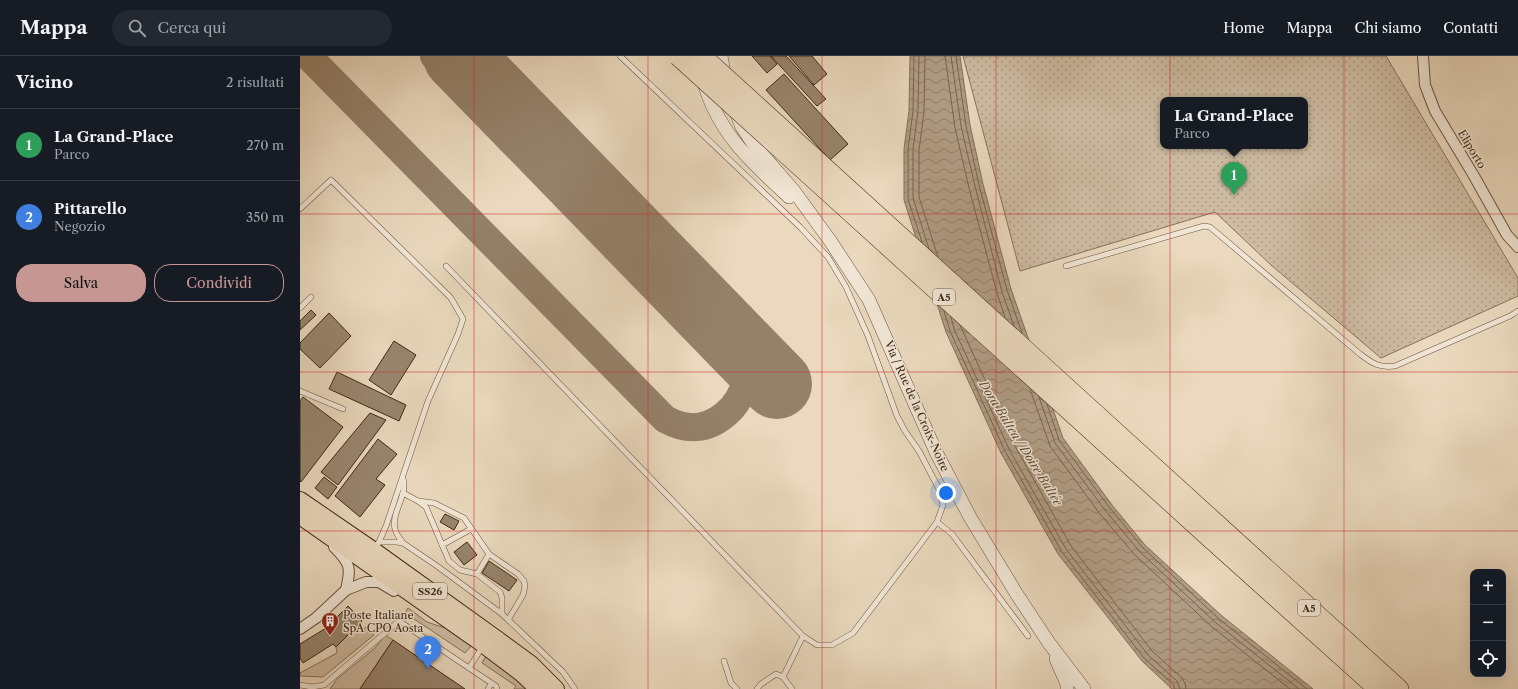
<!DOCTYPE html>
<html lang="it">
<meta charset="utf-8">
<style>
:root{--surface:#171b24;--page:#242831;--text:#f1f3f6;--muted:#9ea1a6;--line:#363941;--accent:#c59692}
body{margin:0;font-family:"Libre Caslon Text",serif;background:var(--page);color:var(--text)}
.controls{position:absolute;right:12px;bottom:12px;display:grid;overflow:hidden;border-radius:8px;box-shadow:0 4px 16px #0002}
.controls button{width:36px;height:36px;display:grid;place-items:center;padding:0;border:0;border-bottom:1px solid var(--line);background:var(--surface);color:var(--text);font:20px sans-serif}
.you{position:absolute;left:646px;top:437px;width:14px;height:14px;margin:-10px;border:3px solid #fff;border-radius:50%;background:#1a73e8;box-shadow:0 0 0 6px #1a73e833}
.badge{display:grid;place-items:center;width:26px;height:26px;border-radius:50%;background:var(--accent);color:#fff;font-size:13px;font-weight:700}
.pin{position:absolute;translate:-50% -33px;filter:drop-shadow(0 1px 2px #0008)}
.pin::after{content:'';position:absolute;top:21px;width:14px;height:12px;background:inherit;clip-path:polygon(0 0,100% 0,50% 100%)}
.popup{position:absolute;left:860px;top:41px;width:148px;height:52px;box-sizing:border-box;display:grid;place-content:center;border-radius:8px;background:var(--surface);filter:drop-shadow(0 1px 3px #0005);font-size:13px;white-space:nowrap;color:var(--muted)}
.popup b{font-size:15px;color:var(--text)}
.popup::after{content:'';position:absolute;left:50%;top:100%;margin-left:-8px;border:8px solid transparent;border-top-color:var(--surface)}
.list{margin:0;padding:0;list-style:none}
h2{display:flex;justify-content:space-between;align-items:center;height:52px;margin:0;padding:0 16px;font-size:17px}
h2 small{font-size:13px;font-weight:400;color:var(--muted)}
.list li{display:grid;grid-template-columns:26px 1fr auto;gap:12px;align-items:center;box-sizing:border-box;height:72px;padding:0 16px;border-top:1px solid var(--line)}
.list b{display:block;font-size:15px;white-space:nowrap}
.list p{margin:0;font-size:13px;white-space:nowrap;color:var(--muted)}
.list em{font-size:13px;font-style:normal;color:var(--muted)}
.actions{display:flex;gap:8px;padding:12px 16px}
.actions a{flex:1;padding:9px 0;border:1px solid var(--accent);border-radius:16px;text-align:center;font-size:14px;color:var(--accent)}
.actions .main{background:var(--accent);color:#111}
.icon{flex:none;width:22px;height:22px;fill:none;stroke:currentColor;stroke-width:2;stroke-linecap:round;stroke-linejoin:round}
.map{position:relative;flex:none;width:1218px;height:633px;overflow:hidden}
header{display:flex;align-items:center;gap:24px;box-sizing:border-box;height:56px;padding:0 20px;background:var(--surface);border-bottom:1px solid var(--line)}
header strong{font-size:19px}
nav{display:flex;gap:22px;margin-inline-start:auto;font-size:14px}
.search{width:280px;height:36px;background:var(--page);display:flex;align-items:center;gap:10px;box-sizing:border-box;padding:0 14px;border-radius:22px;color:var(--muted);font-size:15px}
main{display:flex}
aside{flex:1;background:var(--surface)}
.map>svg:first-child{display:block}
</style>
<header>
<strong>Mappa</strong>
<div class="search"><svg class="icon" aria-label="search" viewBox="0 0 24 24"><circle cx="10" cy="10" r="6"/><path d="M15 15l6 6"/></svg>Cerca qui</div>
<nav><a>Home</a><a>Mappa</a><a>Chi siamo</a><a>Contatti</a></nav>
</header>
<main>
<aside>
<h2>Vicino<small>2 risultati</small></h2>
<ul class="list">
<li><span class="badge" style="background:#2e9e5b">1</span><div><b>La Grand-Place</b><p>Parco</p></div><em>270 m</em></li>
<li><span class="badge" style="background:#3f7fe0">2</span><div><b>Pittarello</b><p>Negozio</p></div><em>350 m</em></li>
</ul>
<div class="actions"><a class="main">Salva</a><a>Condividi</a></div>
</aside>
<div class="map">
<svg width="1218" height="633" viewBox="0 0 1218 633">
<defs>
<pattern id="park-dots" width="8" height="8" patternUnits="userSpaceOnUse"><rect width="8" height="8" fill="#cdbba2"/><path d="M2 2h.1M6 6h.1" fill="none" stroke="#a89883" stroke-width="1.8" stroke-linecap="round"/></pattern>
<pattern id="water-waves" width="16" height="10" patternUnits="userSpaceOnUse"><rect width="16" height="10" fill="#b09d85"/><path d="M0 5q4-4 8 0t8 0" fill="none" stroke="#91806c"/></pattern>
</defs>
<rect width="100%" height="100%" fill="#ead9be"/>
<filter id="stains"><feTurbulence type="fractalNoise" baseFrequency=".005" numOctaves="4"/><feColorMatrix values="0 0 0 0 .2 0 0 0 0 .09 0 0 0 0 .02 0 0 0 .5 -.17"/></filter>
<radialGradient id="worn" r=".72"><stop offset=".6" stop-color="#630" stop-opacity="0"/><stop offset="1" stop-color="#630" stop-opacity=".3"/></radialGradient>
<!-- green -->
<g fill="#cdbba2" stroke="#86725c">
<path d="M108,552L127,566L145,572L171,590L165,597L105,557Z"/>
<path d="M66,571L74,579L23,621L0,620V617L37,597L36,591L55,572L59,577Z"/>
<path d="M85,579L93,584L60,633H30L37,623L75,592Z"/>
<path d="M186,600L230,633H214L216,630L182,607Z"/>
</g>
<!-- park -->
<path fill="url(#park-dots)" stroke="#86725c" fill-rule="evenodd" d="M663,0H1086L1218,222V240L1081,302L971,209L915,156L720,215ZM863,44H1005V90H863Z"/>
<!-- water -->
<path fill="url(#water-waves)" stroke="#836f59" d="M610,0H660L670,69L683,128L711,233L763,382L812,449L845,489L922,560L1013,633H872L842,605L758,498L701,397L646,276L604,144V93L609,55Z"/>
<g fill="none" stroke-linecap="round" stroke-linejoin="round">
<!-- shore -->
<g stroke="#78634e" stroke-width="1">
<path d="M614,0L613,55L608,93V143L622,186"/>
<path d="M619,0L618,55L613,93V142L629,193"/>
<path d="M625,0L624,56L619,94V141L638,201"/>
<path d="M645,0L655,72L669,132L697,237L705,261"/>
<path d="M651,0L661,70L675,130L702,236L714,270"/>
<path d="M656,0L666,70L679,129L707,234L722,277"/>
<path d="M644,255L650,275L705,395L762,496L844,602L873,628L875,633"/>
<path d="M651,261L654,273L709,393L766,493L848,599L877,625L880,633"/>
<path d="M660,269L715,390L771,490L852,595L882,622L885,627L886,633"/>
<path d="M730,333L750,390L800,458L834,498L912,571L990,633"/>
<path d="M739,341L755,387L805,454L839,495L916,567L999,633"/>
<path d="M747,348L759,384L809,451L843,492L919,563L1007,633"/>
</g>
<!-- taxiway -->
<g stroke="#94816a" stroke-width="28">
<path d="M8,0L365,363C390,377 412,373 432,352C443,339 449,323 445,306C442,295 435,286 428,277"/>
<path d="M134,0L186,29"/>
</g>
<!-- runway -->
<path stroke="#94816a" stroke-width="70" d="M158,0L477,328"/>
</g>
<!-- building -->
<g fill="#98856e" stroke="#3f2917">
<path d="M452,0H470L477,8L467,17Z"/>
<path d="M471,0H486L526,43L517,50Z"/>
<path d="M489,0H512L527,18L514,29Z"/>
<path d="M484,18L548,88L530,104L466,34Z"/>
<path d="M11,254L16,259L0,274V265Z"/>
<path d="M29,257L51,280L20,312L0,293V287Z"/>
<path d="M94,285L116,299L91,339L69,324Z"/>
<path d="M37,316L106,349L99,365L29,333Z"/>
<path d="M3,341L43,371L1,426L0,425V345Z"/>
<path d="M70,357L86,364L38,429L21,416Z"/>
<path d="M78,383L97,398L76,423L85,429L60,461L35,440Z"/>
<path d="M24,421L37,431L28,443L15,432Z"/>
<path d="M145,458L159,465L154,474L140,466Z"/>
<path d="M167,486L177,499L164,509L154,496Z"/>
<path d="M189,505L217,524L209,535L182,517Z"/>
<path d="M48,550L62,565L36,591L33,588L3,607L0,602V588L26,572Z"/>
<path d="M93,584L165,633H60Z"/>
</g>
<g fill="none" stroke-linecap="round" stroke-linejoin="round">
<defs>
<g id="service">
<path d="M0,153L31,124L151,242L163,263L158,278L128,345L86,470L79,486L74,493"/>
<path d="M146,210L503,580L517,589H532L553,577L637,466L643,449L639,433L619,395L605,375L597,360L568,280L546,231L528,201L500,171L320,0"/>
<path d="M766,210L904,170L910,171L1060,298C1073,308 1079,312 1095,310L1210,260L1218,255"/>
<path d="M0,252L11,241"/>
<path d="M0,335L43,353"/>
<path d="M103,437L118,445L126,451L149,505L160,514L177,518L200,536L202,542V558"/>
<path d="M118,445L134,447L164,462L189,498L218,518L224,525L225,530L223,539L208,564"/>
<path d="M637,466L652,478L728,580"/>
<path d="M79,486H96L103,487L137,510L202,558L263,616L275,633"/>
<path d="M103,487C100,483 96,478 95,473C91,456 108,440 103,422"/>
<path d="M142,489L171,473"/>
<path d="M177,518L189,498"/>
<path d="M424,605L431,627L437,633"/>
<path d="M169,612L196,630L197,633"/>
<path d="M483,621L503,580"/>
<path d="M0,629L12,631L24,629L99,565L169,612L183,590"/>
<path d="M188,633L191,628"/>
<path d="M457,633L461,628L476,618L483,621L492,633"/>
</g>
<g id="minor">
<path d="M1123,0L1125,29L1135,55L1174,120L1207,179L1218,191"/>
<path d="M34,491C51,508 51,512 46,534"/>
<path d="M0,573L16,562L46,534L66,526H79L94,535"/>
</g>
<g id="tertiary">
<path d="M421,0L425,22"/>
<path d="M403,23C417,76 450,105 489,141"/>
<path d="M436,56L442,71L454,89L494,135L531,186L569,244L636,396L670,461L716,537L749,587L784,633"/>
<path d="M756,603L767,628V633"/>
</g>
<g id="primary">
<path d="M0,444L73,494L197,583L231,608L256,633"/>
<path d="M0,460L184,589L221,617L238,633"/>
</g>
<g id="motorway">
<path d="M919,470L1099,633"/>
<path d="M911,483L1078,633"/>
</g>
</defs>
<!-- service casing -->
<use href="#service" stroke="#6a5541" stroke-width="6"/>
<!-- minor casing -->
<use href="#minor" stroke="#6a5541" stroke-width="12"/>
<!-- tertiary casing -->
<use href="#tertiary" stroke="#6a5541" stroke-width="14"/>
<!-- primary casing -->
<use href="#primary" stroke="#3f2917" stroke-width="18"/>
<!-- motorway casing -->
<use href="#motorway" stroke="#3f2917" stroke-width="20"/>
<!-- service -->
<use href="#service" stroke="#f1e6d5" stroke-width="5"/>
<!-- minor -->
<use href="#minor" stroke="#f1e6d5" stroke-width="10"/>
<!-- tertiary -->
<use href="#tertiary" stroke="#f1e6d5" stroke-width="13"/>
<!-- primary -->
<use href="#primary" stroke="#ead9be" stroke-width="16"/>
<!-- motorway -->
<use href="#motorway" stroke="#ead9be" stroke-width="19"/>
<defs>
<g id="motorway-bridge">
<path d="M378,0L911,483"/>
<path d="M402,0L919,470"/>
</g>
</defs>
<!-- motorway-bridge casing -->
<use href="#motorway-bridge" stroke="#3f2917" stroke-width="20" stroke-linecap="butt"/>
<!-- motorway-bridge -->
<use href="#motorway-bridge" stroke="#ead9be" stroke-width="19"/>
</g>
<!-- grid -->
<path fill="none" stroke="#d62828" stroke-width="1" stroke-opacity="0.55" d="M174,0V633M348,0V633M522,0V633M696,0V633M870,0V633M1044,0V633M0,158H1218M0,316H1218M0,475H1218"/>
<!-- icons -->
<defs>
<symbol id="building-pin" viewBox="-11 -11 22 30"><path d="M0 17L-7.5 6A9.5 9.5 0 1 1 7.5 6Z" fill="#8f2418" stroke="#f1e6d5"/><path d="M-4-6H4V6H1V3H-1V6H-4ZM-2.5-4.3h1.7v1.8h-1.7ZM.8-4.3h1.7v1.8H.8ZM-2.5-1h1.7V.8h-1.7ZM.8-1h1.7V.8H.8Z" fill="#fff"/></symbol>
</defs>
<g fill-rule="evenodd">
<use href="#building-pin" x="20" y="555" width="20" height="27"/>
</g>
<g text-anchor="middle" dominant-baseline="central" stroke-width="3" stroke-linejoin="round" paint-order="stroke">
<!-- shield labels -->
<g fill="#f1e6d5" stroke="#746250" stroke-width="1">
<rect x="633" y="233" width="22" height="16" rx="3"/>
<rect x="113" y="527" width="34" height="16" rx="3"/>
<rect x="998" y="544" width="22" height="16" rx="3"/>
</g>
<g font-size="10" font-weight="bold" fill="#3f2917">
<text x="644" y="241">A5</text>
<text x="130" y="535">SS26</text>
<text x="1009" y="552">A5</text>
</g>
<!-- street labels -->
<g font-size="11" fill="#3f2917" stroke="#f1e6d5">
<text transform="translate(1172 93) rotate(59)">Eliporto</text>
<text transform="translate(617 350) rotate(66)">Via / Rue de la Croix-Noire</text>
</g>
<!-- poi labels -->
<g font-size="11" fill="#3f2917" stroke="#f1e6d5" text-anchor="start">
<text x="43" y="559">Poste Italiane<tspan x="43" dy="13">SpA CPO Aosta</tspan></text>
</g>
<!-- water labels -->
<g font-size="12" font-style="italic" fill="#614c38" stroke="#f1e6d5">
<text transform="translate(721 387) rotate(58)">Dora Baltea / Doire Baltée</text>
</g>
</g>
<rect width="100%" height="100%" filter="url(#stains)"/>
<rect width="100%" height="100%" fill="url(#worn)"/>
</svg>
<div class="controls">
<button>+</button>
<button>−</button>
<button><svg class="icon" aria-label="locate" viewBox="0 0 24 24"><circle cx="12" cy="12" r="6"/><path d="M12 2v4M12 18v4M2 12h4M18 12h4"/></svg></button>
</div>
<div class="you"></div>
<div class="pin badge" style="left:934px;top:139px;background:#2e9e5b">1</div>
<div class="popup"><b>La Grand-Place</b>Parco</div>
<div class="pin badge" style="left:128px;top:613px;background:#3f7fe0">2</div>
</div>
</main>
